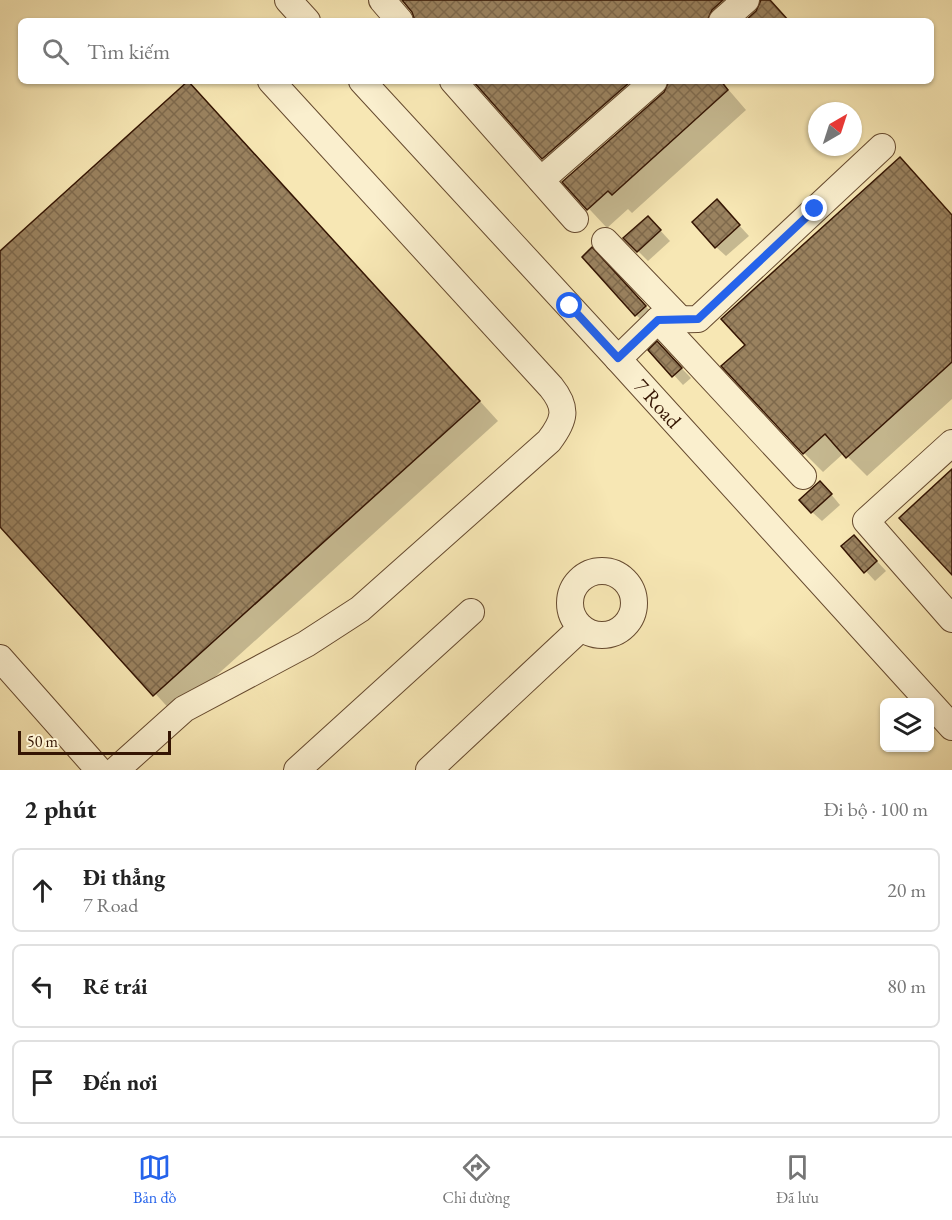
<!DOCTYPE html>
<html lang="vi">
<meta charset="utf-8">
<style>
:root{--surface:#fff;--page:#f6f6f6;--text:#222;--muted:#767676;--line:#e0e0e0;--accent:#2563eb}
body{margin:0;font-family:"EB Garamond",serif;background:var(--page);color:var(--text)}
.controls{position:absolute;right:18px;bottom:18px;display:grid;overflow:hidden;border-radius:9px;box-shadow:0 2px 4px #0004}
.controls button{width:54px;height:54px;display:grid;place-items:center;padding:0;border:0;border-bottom:2px solid var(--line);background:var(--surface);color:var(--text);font:30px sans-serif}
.compass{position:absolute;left:808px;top:102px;width:54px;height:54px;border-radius:50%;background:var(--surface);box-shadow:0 2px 4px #0004;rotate:39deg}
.scale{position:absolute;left:18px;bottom:15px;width:153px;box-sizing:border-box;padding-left:6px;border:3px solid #351503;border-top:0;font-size:16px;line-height:21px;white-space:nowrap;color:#351503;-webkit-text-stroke:4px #faefce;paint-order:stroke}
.stop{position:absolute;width:18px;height:18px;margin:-14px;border:4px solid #2563eb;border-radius:50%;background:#fff}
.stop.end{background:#2563eb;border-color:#fff;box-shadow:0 2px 6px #0008}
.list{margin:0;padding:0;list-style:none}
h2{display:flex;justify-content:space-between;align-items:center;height:78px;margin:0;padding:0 24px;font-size:26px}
h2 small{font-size:20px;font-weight:400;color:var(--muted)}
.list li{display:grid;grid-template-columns:39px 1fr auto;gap:18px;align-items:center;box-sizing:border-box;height:84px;margin:0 12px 12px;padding:0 12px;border:2px solid var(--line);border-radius:9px}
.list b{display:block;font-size:22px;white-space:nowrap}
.list p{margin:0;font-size:20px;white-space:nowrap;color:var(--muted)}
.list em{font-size:20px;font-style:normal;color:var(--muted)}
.icon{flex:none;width:33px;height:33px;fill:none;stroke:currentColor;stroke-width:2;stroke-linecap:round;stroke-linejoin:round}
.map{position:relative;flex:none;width:952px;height:770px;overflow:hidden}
.search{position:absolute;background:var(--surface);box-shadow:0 2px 4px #0004;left:18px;right:18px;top:18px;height:66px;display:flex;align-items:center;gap:15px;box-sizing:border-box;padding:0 21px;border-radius:9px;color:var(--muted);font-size:22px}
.sheet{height:366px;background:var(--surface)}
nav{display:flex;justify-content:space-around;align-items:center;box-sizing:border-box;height:84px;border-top:2px solid var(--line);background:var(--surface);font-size:16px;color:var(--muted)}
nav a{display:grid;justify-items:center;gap:3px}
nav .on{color:var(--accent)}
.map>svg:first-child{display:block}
</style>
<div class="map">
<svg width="952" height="770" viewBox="0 0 952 770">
<defs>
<pattern id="building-cross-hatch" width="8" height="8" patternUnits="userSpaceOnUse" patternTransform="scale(1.5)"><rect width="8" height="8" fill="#9a825f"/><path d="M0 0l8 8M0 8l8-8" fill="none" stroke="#7e694c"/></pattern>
</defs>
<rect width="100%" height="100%" fill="#f7e7b4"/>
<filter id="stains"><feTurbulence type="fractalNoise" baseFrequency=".00333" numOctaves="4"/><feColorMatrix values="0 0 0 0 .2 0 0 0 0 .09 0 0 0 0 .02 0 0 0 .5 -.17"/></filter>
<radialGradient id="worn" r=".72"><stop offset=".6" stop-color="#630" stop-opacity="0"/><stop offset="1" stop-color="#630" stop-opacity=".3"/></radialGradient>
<!-- shadow -->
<g fill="#0003">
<path d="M401,0H746L740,21H417L413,10Z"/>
<path d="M473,81H721L746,110L632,213L628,209L607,228L564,182L665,93L671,85L663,88L562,177Z"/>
<path d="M189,82L498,421L174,714L0,524V253Z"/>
<path d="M919,179L952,215V399L867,476L844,453L823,472L804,453Z"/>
<path d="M726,211L749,236L726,256L716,247Z"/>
<path d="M658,228L670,241L648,261L625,238Z"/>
<path d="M602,259L655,316L646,324L636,315Z"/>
<path d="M651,350L667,353L691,378L683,385Z"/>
<path d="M830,493L840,505L822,521L812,512Z"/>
<path d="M843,546H863L886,571L875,581Z"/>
</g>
<!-- building -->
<g fill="url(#building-cross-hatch)" stroke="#351503" stroke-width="1.5">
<path d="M402,0H723L712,10L707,21H415L412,12Z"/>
<path d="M761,0H770L789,21H745L756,11Z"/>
<path d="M188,81L480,401L153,696L0,527V251Z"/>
<path d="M473,81H631L542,159Z"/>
<path d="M669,81H721L728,90L612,195L608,191L587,210L562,182L664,92Z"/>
<path d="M900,157L952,215V362L846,458L825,434L803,454L721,366L745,345L721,319Z"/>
<path d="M717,199L740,225L715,248L692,222Z"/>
<path d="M648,216L661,230L637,252L623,238Z"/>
<path d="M592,247L646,306L635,316L582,257Z"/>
<path d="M657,341L682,368L672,377L648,350Z"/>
<path d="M952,469V575L899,518Z"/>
<path d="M820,481L832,494L811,513L799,500Z"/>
<path d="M854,535L877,561L864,573L841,546Z"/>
</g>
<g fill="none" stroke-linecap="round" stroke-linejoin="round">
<defs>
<g id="minor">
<path d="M288,0L307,21"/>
<path d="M382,0L400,21"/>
<path d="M722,21L746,0"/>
<path d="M362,81L618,359L952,727"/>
<path d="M453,81L575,219"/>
<path d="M541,180L654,81"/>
<path d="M605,241L680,319"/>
<path d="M658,320L803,476"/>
<path d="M618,359L658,320L698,319L882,147"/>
<path d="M952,443L866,521L952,619"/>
<circle cx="602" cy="603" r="32"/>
<path d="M0,658L99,770"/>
<path d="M116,770L184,709L306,644L360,609L549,441C565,420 568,408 551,387L271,81"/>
<path d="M297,770L471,612"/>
<path d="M429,770L581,628"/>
</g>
</defs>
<!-- minor casing -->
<use href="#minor" stroke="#664a2f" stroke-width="28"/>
<!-- minor -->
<use href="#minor" stroke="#faefce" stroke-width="26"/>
</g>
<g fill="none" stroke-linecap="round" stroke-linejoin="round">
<!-- route -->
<path stroke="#2563eb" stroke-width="8" d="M570,306L618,358L658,320L698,319L815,209"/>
</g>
<g text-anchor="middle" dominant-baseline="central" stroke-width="4.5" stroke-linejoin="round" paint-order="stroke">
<!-- street labels -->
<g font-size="21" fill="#351503" stroke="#faefce">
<text transform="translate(658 403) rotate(48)">7 Road</text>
</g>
</g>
<rect width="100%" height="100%" filter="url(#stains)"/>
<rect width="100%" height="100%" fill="url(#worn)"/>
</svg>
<div class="controls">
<button><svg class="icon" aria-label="layers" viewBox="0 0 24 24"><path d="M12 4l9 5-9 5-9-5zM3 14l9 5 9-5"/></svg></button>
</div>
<svg class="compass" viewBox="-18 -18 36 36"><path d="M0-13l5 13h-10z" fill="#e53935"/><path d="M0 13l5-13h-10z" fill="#767676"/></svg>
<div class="scale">50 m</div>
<div class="stop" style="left:570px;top:306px"></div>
<div class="stop end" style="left:815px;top:209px"></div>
<div class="search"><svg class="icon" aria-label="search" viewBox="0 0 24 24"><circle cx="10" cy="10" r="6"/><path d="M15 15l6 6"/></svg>Tìm kiếm</div>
</div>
<section class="sheet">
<h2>2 phút<small>Đi bộ · 100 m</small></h2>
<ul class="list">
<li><svg class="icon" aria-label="ahead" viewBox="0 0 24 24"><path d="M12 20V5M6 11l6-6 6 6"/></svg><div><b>Đi thẳng</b><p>7 Road</p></div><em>20 m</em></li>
<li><svg class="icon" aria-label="left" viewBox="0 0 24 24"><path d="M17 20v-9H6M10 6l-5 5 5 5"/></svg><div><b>Rẽ trái</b></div><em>80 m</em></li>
<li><svg class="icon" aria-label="arrive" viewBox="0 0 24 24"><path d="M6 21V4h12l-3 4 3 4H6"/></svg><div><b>Đến nơi</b></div></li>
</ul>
</section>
<nav>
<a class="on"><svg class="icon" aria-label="map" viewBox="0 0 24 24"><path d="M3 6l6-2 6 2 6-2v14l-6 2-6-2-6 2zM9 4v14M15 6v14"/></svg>Bản đồ</a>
<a><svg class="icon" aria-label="directions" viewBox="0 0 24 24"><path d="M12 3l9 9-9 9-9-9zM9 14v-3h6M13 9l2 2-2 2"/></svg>Chỉ đường</a>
<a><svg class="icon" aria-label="saved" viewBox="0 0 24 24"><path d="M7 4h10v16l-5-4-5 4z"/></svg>Đã lưu</a>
</nav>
